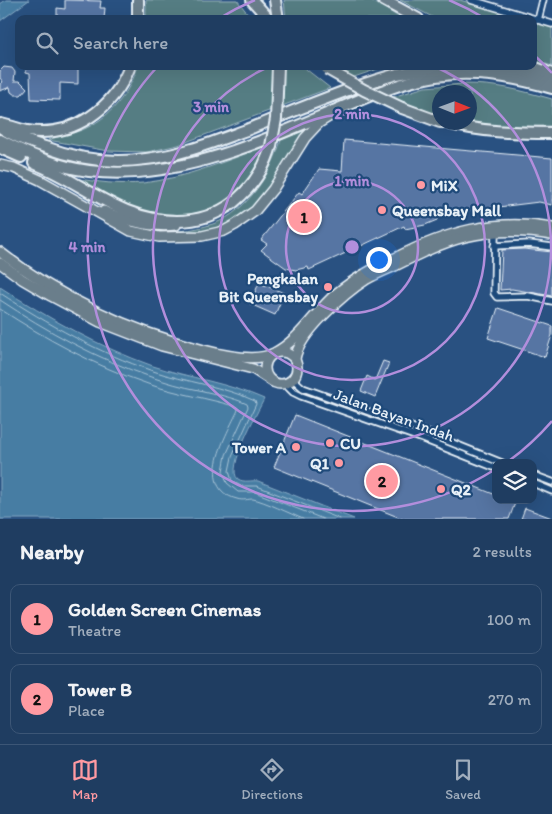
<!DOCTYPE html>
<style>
:root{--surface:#1f3d61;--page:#2c486a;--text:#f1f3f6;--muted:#a1aebd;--line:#3c5676;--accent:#ff9aa2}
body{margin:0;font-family:Itim,sans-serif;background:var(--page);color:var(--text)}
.controls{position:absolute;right:15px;bottom:15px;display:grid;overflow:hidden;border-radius:10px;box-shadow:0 5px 20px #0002}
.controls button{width:45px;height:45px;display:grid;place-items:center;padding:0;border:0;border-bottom:1px solid var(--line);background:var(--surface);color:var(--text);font:25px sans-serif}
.compass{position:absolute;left:432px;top:85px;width:45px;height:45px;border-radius:50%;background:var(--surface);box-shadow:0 5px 20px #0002;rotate:91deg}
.you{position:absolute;left:378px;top:259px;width:18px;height:18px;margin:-12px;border:4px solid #fff;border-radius:50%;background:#1a73e8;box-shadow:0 0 0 8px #1a73e833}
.badge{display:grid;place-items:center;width:32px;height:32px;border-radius:50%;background:var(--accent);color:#111;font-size:16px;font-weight:700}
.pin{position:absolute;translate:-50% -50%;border:2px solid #fff;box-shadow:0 1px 5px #0006}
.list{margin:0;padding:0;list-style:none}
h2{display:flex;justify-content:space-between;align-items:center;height:65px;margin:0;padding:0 20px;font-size:21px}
h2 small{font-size:16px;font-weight:400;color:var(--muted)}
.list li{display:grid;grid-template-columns:32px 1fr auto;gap:15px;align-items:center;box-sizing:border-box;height:70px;margin:0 10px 10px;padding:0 10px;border:1px solid var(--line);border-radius:10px}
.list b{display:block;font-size:19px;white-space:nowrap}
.list p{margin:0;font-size:16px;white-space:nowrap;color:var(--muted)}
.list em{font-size:16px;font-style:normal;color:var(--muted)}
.icon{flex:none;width:28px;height:28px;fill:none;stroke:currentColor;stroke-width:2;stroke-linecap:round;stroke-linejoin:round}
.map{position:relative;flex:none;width:552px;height:519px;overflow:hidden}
.search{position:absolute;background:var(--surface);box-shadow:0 5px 20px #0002;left:15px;right:15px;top:15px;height:55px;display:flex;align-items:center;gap:12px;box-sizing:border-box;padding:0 18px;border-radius:10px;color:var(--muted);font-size:19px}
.sheet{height:225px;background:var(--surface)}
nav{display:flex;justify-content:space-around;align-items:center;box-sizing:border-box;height:70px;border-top:1px solid var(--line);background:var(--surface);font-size:14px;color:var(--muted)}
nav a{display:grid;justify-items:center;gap:2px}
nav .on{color:var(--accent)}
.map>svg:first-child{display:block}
</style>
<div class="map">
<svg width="552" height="519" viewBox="0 0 552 519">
<rect width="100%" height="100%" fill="#295181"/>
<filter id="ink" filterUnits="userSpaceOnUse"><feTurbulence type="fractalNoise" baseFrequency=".02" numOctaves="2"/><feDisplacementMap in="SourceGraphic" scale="10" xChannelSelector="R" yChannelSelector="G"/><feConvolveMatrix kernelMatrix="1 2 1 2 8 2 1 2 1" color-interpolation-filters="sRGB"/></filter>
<g filter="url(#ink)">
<!-- green -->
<g fill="#557d83" stroke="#9eb7be">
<path d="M146,0H237L252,19H146Z"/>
<path d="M284,0H371L402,19H286Z"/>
<path d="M400,0H460L523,19H436Z"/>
<path d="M533,22L552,27V66L533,60Z"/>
<path d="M138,66H302L330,88L178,145L147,152L108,151L48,140C59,136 71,134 82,130C110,118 129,94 138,66Z"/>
<path d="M330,66H387L351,78Z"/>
<path d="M463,84C497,84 519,90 552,99V126L516,127L465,123L470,122V92H440L439,116L386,99L425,87Z"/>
<path d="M307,129C283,164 263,213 219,229C197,237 170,233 146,231C153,230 164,231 172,231C183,231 196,229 206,226C244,217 271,175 281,140Z"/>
<path d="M266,146C246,204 194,231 135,211C128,208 121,203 114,200C101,193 87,185 74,178C96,182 120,185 143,183C186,178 226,161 266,146Z"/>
</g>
<!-- water -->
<g fill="#467da3" stroke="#87abc5">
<path d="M6,0H29L0,21V4Z"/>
<path d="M0,287C48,318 99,347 153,366C190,378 228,383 264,399C258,412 225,469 238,479C244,483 252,480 258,481L354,519H0Z"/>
</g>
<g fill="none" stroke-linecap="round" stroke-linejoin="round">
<!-- shore -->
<g stroke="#a7c3d6" stroke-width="1">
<path d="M0,293C48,324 98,353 153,371C186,382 223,386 255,401L256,404L232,457L229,471L232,481L241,486H257L340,519"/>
<path d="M0,300C47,331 97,359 151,377C166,382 182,387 199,390C215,394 232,397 247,404L248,407L226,455L223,471L227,483L238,492H255L323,519"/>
<path d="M0,309C46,339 95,366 148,384C177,394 208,398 237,407L238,410C227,434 194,488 237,499C243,501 248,499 253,499C264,501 291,514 303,519"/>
</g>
</g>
<!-- building -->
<g fill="#5774a3" stroke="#e8f1f8">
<path d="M65,0L101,1L100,8H105L104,19H57V8L65,9Z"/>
<path d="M26,66L78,68V84L60,83V100L31,99L30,73L26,72Z"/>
<path d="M4,67L12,68L15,72L14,81H20L27,88L21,95H15L11,92L10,87L0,91V84L3,82L0,78V71Z"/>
<path d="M344,140L552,158V205L539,202L442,214V217L436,218L437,220L425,225L405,229L404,226L309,270L308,267L296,270L286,268L261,250L267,244L261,240L299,192L302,194L319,169L342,171Z"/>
<path d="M524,249L552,252V296L512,289L500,290L502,250Z"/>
<path d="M259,283L284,293L275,315L250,304Z"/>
<path d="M498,308L552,326V335L545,357L488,338Z"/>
<path d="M383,361L389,363L375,397L361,391L367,376L375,380Z"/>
<path d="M295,415L496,495V500H508L515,503L509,519H403L274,467Z"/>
<path d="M525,508L552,518V519H521Z"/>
</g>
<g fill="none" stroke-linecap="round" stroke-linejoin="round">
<defs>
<g id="minor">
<path d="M471,0L552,24"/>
<path d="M538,20L543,0"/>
<path d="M495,232L494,293L497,297L528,296L552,301"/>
<path d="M494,246L529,244L552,247"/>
<path d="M293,379L303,388L425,432L502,463"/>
<path d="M285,384L293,392L301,396L423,439L496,468"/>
<path d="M533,475L552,482"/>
<path d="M533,483L552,491"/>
</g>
<g id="primary">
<path d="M0,165L14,168L40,180L131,231L159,237L202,236L224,231L235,225L255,211L273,189L305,138L319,123L332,115"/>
<path d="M104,211C126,221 151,228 176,225"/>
<path d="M0,252C60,298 130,331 204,350C223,355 256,363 274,353C300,340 315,311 337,293C355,278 374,268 395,258C446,232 494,218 552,228"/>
<path d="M0,263L22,279L51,296L100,322L162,346L253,369L273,382"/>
<circle cx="281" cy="368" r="16"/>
<path d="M295,359C299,333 345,293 367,279C376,274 386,270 395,266C417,255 441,243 465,237C494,230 523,230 552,235"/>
</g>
<g id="trunk">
<path d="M252,0L269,19"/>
<path d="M275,0L278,19"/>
<path d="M383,0L418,19"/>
<path d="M138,19V0"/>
<path d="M474,66L500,69L552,80"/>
<path d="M530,66L552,74"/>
<path d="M402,108L440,122"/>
<path d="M443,122C479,132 515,133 552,133"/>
<path d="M1,124C10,126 19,129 27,131C74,138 114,108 130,66"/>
<path d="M0,127C14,137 30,142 45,147C77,159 112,164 146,159C182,155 216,141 249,129C291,112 334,94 377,80L397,74L441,66"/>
<path d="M0,140C28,154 57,167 89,171C173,181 253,145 329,113C364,98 399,82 436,76C475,70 515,77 552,88"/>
<path d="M0,148L21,157"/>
<path d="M34,163C85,183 119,221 177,221C199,221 217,215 234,202C252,187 265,168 271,146"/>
</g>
</defs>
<!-- minor casing -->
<use href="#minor" stroke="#e8f1f8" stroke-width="9"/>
<!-- primary casing -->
<use href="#primary" stroke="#e8f1f8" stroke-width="12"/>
<!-- trunk casing -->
<use href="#trunk" stroke="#e8f1f8" stroke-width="14"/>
<!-- minor -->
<use href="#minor" stroke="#1f4a7a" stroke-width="5.5"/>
<!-- primary -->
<use href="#primary" stroke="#6b7e8b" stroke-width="9"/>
<!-- trunk -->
<use href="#trunk" stroke="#6b7e8b" stroke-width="10"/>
<defs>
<g id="trunk-bridge">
<path d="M327,69L364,90L402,108"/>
<path d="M271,146L276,119L278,66"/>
</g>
</defs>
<!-- trunk-bridge casing -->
<use href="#trunk-bridge" stroke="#e8f1f8" stroke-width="14" stroke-linecap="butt"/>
<!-- trunk-bridge -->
<use href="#trunk-bridge" stroke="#6b7e8b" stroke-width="10"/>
</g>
</g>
<!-- distance rings -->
<g fill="none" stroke="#b28edc" stroke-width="2.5">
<circle cx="352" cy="247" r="66"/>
<circle cx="352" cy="247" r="133"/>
<path d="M436 67A199 199 0 1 1 268 67"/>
<path d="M552 421A265 265 0 0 1 506 463M494 470A265 265 0 0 1 158 66M218 19A265 265 0 0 1 255 0M449 0A265 265 0 0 1 486 19M534 55A265 265 0 0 1 552 73"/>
</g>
<!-- markers -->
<g fill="#ff9aa2" stroke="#1f4a7a" stroke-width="2">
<circle cx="421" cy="185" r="5"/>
<circle cx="382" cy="210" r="5"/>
<circle cx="328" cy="287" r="5"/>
<circle cx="330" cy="443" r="5"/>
<circle cx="296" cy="447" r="5"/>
<circle cx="339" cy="463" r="5"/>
<circle cx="441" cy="489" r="5"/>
</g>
<g text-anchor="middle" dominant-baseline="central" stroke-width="4.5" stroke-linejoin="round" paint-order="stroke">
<!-- poi labels -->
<g font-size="16" font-weight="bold" fill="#e8f1f8" stroke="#1f4a7a" text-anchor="start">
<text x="431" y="185">MiX</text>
<text x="392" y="210">Queensbay Mall</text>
<text x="318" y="278" text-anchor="end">Pengkalan<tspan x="318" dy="18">Bit Queensbay</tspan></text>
<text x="340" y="443">CU</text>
<text x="286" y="447" text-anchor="end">Tower A</text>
<text x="329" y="463" text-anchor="end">Q1</text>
<text x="451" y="489">Q2</text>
</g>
<!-- street labels -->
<g font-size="16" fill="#e8f1f8" stroke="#1f4a7a">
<text transform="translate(394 415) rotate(20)">Jalan Bayan Indah</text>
</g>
</g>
<circle cx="352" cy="247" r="8" fill="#b28edc" stroke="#1f4a7a" stroke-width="2.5"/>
<g font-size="15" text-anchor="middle" font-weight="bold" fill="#b28edc" stroke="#1f4a7a" stroke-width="4.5" stroke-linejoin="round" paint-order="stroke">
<text x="211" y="112">3 min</text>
<text x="352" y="119">2 min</text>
<text x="352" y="186">1 min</text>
<text x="87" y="252">4 min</text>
</g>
</svg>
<div class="controls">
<button><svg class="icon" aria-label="layers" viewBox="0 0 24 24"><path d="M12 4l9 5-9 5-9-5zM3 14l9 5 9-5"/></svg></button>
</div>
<svg class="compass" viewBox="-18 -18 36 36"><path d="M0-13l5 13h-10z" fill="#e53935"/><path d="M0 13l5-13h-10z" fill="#a1aebd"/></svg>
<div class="you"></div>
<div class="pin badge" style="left:304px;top:217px">1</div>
<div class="pin badge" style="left:382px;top:481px">2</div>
<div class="search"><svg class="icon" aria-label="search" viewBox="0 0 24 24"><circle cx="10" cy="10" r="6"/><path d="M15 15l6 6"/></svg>Search here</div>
</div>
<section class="sheet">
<h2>Nearby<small>2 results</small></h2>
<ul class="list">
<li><span class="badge">1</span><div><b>Golden Screen Cinemas</b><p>Theatre</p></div><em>100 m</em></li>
<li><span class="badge">2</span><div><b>Tower B</b><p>Place</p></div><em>270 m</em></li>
</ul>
</section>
<nav>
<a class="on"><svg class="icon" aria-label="map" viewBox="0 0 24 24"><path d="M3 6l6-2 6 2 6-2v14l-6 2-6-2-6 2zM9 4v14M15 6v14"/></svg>Map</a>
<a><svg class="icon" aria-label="directions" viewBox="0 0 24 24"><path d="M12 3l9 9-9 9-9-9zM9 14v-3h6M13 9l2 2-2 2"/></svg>Directions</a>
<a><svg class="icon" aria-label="saved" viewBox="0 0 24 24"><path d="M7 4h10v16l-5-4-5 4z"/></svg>Saved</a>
</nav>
